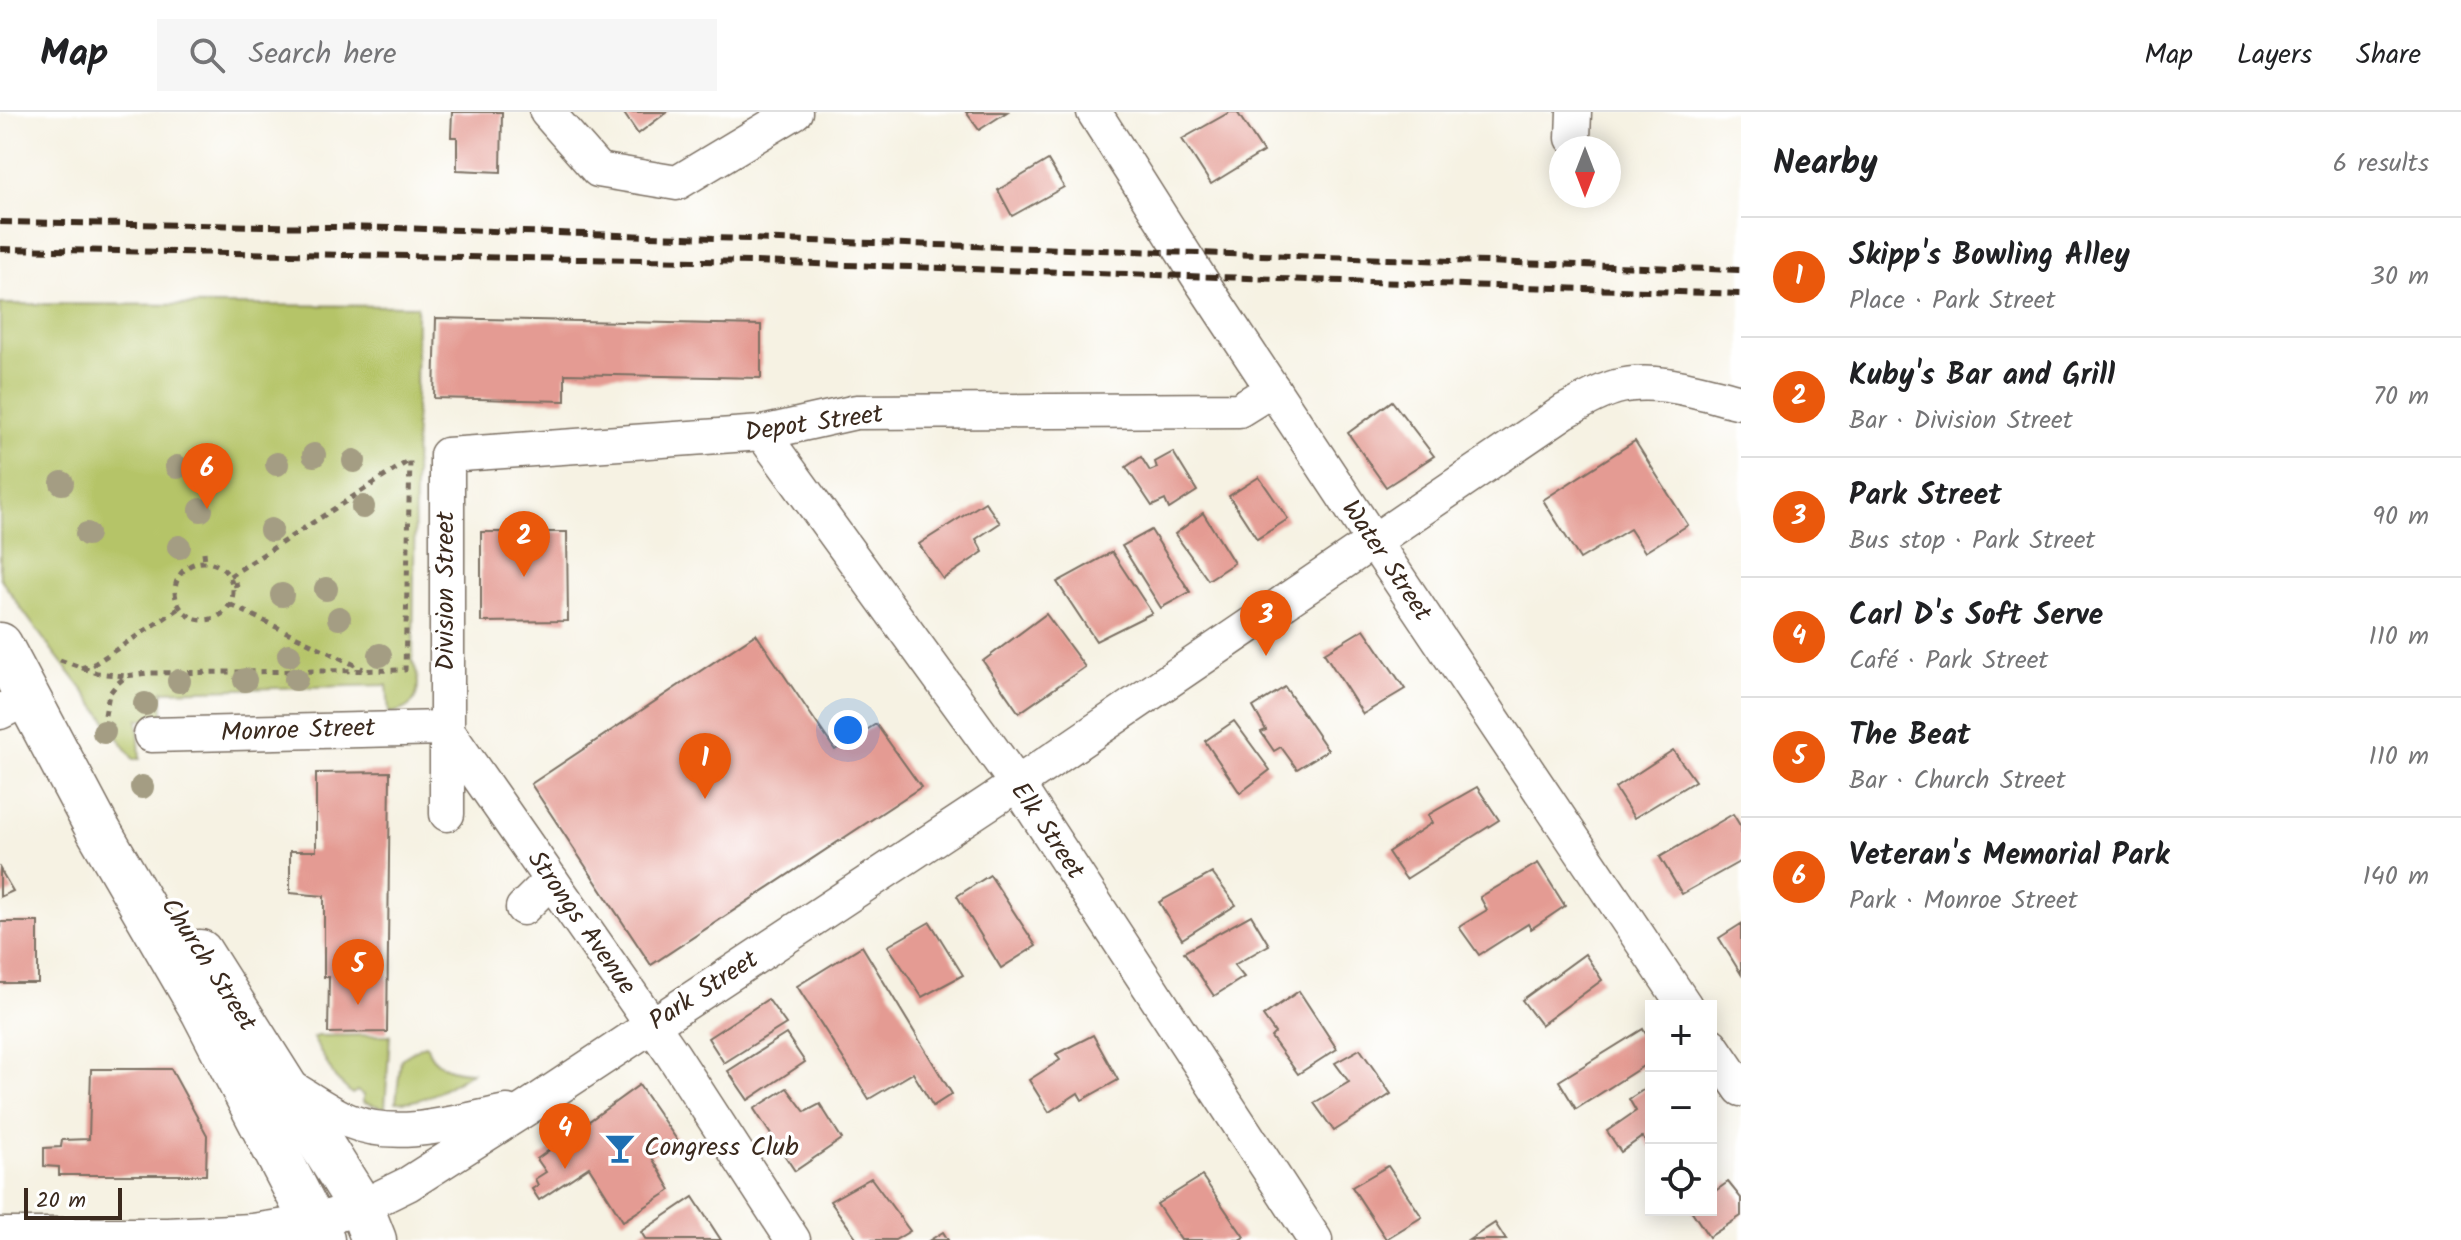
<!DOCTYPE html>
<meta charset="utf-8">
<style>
:root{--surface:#fff;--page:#f6f6f6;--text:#202124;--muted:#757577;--line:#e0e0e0;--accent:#ea580c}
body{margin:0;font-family:Kalam,sans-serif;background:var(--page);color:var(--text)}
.controls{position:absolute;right:24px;bottom:24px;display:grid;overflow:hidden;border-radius:0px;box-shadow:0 4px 20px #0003}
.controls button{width:72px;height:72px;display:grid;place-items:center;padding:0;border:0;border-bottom:2px solid var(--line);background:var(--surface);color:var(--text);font:40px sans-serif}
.compass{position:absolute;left:1549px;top:24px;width:72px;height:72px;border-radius:50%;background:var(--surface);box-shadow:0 4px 20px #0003;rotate:180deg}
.scale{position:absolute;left:24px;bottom:20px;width:98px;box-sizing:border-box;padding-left:8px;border:4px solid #3b2a1e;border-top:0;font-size:22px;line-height:28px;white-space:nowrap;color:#3b2a1e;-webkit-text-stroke:6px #fff;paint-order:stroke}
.you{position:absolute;left:848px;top:618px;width:28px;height:28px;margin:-20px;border:6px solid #fff;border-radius:50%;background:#1a73e8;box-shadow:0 0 0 12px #1a73e833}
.badge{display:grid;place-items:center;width:52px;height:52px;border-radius:50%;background:var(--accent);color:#fff;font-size:26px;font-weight:700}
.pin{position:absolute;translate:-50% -66px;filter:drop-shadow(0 2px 4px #0008)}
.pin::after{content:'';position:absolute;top:42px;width:28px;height:24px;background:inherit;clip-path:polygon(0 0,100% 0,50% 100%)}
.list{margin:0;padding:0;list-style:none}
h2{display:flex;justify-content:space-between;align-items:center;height:104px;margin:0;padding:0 32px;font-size:34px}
h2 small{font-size:26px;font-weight:400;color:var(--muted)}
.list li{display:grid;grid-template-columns:52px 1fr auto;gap:24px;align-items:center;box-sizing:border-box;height:120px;padding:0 32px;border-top:2px solid var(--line)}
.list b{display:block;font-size:30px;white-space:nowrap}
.list p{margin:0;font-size:26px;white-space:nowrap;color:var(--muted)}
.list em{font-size:26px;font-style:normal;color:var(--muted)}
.icon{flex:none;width:44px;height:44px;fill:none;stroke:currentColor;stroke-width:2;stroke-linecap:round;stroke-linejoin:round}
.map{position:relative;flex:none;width:1741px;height:1128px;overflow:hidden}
header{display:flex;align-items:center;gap:48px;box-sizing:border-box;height:112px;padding:0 40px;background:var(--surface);border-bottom:2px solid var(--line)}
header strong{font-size:38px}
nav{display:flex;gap:44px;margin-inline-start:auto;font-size:28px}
.search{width:560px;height:72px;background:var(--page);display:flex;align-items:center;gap:20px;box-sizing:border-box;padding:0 28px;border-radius:0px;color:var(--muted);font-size:30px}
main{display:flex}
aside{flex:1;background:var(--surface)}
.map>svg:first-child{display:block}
</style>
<header>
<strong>Map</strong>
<div class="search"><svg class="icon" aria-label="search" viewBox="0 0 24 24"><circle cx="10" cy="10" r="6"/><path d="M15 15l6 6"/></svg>Search here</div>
<nav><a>Map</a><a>Layers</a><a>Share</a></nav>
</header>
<main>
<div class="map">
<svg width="1741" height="1128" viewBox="0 0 1741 1128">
<rect width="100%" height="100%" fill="#fff"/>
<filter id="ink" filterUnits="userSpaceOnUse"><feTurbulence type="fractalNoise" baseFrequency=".0125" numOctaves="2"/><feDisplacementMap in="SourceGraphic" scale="16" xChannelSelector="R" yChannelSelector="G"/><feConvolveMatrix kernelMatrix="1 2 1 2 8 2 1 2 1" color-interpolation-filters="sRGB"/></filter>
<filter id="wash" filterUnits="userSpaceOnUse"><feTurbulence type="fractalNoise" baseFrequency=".006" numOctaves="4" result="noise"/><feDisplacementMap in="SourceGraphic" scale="32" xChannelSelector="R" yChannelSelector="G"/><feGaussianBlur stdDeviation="1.8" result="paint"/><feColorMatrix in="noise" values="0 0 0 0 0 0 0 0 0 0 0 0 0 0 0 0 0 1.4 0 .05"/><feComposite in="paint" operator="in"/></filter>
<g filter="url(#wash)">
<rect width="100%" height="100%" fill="#f6f2e3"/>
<!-- green -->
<g fill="#b5c467" stroke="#787742" stroke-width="2">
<path d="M0,192L417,194L413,550C423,575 419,598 389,601L387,573L163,579V606L138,608L140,647H133C92,584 40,529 0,465Z"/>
<path d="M390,923L385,996L363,990V983L357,979L352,982L335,966L313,926L317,924Z"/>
<path d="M424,933L427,934C431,954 454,960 472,960C449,975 424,992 396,990L401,947Z"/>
</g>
<g id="blocks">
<!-- building -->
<g fill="#e49b93">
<path d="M452,0H502L501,60L457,58V25H451Z"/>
<path d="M623,0H667L638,22Z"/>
<path d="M966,0H1007L979,18Z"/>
<path d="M1230,0H1237L1263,40L1211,72L1182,27Z"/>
<path d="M1048,48L1064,75L1012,104L998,78Z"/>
<path d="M436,206L761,213V266L565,262V289L434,286Z"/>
<path d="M1392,289L1434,344L1386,375L1348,321Z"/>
<path d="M1635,329L1688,413L1645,440L1630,417L1580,447L1543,388Z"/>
<path d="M1173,340L1197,379L1169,397L1165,388L1152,394L1126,355L1141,345L1150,359L1157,356L1155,350Z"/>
<path d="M1259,365L1288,407L1257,427L1229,384Z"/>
<path d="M985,390L1000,411L976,427L983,440L943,467L919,432Z"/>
<path d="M1203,401L1234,451L1208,468L1175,422Z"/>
<path d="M1151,418L1190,480L1161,496L1122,434Z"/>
<path d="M481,420H567L568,509L481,510Z"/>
<path d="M1112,440L1152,501L1096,529L1057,470Z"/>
<path d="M1046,502L1085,555L1019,601L983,549Z"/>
<path d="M1364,517L1405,577L1363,602L1324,541Z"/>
<path d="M756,522L835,638L876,612L921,675L651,853L531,672Z"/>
<path d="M1285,575L1328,638L1297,657L1281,635L1274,639L1261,620L1266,618L1253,595Z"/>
<path d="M1234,609L1270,658L1240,681L1205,629Z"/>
<path d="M1673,638L1695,669L1634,706L1615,676Z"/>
<path d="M390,660L387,920L328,921L329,865H324V784L290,781V739H316V661Z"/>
<path d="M1477,675L1499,708L1406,767L1388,740L1432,711L1428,703Z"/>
<path d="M1733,702L1741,715V749L1682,782L1660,745Z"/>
<path d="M1538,751L1565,794L1531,817L1528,812L1479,843L1459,815L1487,798L1480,785Z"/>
<path d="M0,757L13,779L0,785Z"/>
<path d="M1212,761L1236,793L1182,827L1159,790Z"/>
<path d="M990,763L1036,834L1001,856L957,784Z"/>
<path d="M1251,803L1269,833L1234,853L1244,865L1214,884L1184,840Z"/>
<rect x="0" y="810" width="38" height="61"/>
<path d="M930,810L963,863L922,885L888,834Z"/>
<path d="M1741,812V862L1719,826Z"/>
<path d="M862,834L952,982L933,994L913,961L869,987L797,874Z"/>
<path d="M1585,842L1602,868L1541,913L1522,888Z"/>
<path d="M1299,879L1337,937L1298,962L1271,925L1275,921L1263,904Z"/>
<path d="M768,887L786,912L724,951L708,926Z"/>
<path d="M1643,917L1651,931V949L1576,997L1559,969Z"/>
<path d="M786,922L805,950L748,988L728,959Z"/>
<path d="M1093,923L1118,968L1082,988L1078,981L1049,1000L1029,968L1060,948L1056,942Z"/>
<path d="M1360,937L1391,982L1334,1019L1314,991L1349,970L1335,951Z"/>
<path d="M91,957H171L207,1023L206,1063H59V1055L44,1054V1036L61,1035L62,1028L89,1027Z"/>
<path d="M639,973L677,1028L651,1044L671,1078L623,1109L589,1055L539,1088L532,1077L538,1073L535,1067L546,1060L537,1047Z"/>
<path d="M1651,973V1037L1642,1025L1621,1040L1607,1019L1636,999L1629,987Z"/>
<path d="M787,976L805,1000L820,992L842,1027L795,1059L754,997Z"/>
<path d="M1388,1054L1422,1105L1386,1127L1352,1075Z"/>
<path d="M1202,1064L1244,1125L1239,1128H1181L1157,1092Z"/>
<path d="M871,1066L910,1119L895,1128H858L830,1089Z"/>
<path d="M1728,1070L1741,1086V1104L1709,1125L1691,1098H1711V1082Z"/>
<path d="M693,1085L721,1128H646L641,1120Z"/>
<path d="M1495,1111L1506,1128H1469Z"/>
<path d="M943,1120L948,1128H930Z"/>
</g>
</g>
</g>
<g filter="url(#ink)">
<use href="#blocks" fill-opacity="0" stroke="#7c7063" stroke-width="2"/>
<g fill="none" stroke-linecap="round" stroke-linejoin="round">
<defs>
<g id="minor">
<path d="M547,0L598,58L677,71L795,0"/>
<path d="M1094,0L1198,164L1374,430L1685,894"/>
<path d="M1573,26L1574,0"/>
<path d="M762,321L1017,672L1315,1128"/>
<path d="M0,600L28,586"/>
<path d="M445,616L673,943L793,1128"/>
<path d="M151,623L445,616"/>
<path d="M447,702V343L762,321L856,300L1239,298L1273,277"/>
<path d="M523,796L551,768"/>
<path d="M1711,933L1741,977"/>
<path d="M285,972C306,984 327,1000 349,1009C399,1029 456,1010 507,1000"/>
<path d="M0,1123H167L252,1119L313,1110L361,1095L408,1072L527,996L1017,672L1565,299C1581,291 1598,280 1616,275C1656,264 1702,281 1741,290"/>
</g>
<g id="major">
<path d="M0,533L96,714L203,899L322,1128"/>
<path d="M200,840L361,1095L374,1128"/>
</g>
</defs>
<!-- minor casing -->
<use href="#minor" stroke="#7c7063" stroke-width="37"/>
<!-- major casing -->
<use href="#major" stroke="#7c7063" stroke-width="47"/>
<!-- path -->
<g stroke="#7c7063" stroke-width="5" stroke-dasharray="6 6" stroke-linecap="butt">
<path d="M204,440L205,450"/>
<circle cx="204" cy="479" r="29"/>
<path d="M233,473L242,471"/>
<path d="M231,493L363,557"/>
<path d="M60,548L97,561L125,564"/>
<path d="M81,556L94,552L180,496"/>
<path d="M105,603L109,582L117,572L126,564L147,561L405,558L410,348L230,464"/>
</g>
<!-- minor -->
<use href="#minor" stroke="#fff" stroke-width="34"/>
<!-- major -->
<use href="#major" stroke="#fff" stroke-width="44"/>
<!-- rail -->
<g stroke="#3b2a1e" stroke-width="6" stroke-dasharray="12 6" stroke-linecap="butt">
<path d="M0,110L394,116L1741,158"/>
<path d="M0,137L755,150L1741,182"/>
</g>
</g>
<!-- trees -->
<g fill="#a49d83">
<circle cx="314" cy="343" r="12"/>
<circle cx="354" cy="349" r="12"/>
<circle cx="277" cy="352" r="12"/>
<circle cx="177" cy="355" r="12"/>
<circle cx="62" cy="371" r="12"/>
<circle cx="363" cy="395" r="12"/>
<circle cx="201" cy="398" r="12"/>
<circle cx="271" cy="418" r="12"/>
<circle cx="87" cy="422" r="12"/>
<circle cx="179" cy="435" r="12"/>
<circle cx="326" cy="477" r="12"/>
<circle cx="282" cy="483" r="12"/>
<circle cx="339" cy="506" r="12"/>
<circle cx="289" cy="543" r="12"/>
<circle cx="380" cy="543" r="12"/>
<circle cx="296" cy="567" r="12"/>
<circle cx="245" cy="568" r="12"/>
<circle cx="179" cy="569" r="12"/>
<circle cx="145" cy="592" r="12"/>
<circle cx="104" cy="620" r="12"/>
<circle cx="142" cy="675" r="12"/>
</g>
</g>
<!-- icons -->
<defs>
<symbol id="bar-bare" viewBox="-9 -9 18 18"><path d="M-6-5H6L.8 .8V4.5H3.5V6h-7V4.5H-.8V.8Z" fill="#1f6fb2" stroke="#fff" stroke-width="2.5" paint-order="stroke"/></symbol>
</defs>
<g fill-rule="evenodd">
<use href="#bar-bare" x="598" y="1014" width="44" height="44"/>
</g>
<g text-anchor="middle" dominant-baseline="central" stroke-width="7" stroke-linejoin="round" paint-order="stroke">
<!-- street labels -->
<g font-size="26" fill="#3b2a1e" stroke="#fff">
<text transform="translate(814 312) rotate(-8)">Depot Street</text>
<text transform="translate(1386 449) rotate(56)">Water Street</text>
<text transform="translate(446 479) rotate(-90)">Division Street</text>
<text transform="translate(298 619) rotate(-2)">Monroe Street</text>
<text transform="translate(1047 719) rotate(56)">Elk Street</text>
<text transform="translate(581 811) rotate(55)">Strongs Avenue</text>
<text transform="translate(208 853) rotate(57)">Church Street</text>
<text transform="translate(704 879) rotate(-33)">Park Street</text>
</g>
<!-- poi labels -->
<g font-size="26" fill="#3b2a1e" stroke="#fff" text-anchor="start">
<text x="644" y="1036">Congress Club</text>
</g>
</g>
</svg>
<div class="controls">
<button>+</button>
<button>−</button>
<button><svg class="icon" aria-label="locate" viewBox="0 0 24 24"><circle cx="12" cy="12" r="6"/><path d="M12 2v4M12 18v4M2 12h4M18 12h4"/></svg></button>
</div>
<svg class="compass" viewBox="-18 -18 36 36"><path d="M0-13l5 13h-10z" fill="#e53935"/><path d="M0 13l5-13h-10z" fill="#757577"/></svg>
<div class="scale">20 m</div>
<div class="you"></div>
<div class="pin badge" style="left:705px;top:687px">1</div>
<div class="pin badge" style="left:524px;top:465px">2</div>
<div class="pin badge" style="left:1266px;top:544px">3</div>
<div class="pin badge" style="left:565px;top:1057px">4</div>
<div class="pin badge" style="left:358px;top:893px">5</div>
<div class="pin badge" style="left:207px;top:397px">6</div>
</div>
<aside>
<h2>Nearby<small>6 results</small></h2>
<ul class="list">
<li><span class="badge">1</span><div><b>Skipp's Bowling Alley</b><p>Place · Park Street</p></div><em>30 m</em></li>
<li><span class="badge">2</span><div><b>Kuby's Bar and Grill</b><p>Bar · Division Street</p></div><em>70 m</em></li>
<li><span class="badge">3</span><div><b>Park Street</b><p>Bus stop · Park Street</p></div><em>90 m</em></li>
<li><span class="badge">4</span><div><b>Carl D's Soft Serve</b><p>Café · Park Street</p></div><em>110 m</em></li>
<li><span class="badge">5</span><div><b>The Beat</b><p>Bar · Church Street</p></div><em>110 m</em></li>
<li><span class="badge">6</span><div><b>Veteran's Memorial Park</b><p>Park · Monroe Street</p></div><em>140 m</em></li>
</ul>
</aside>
</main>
